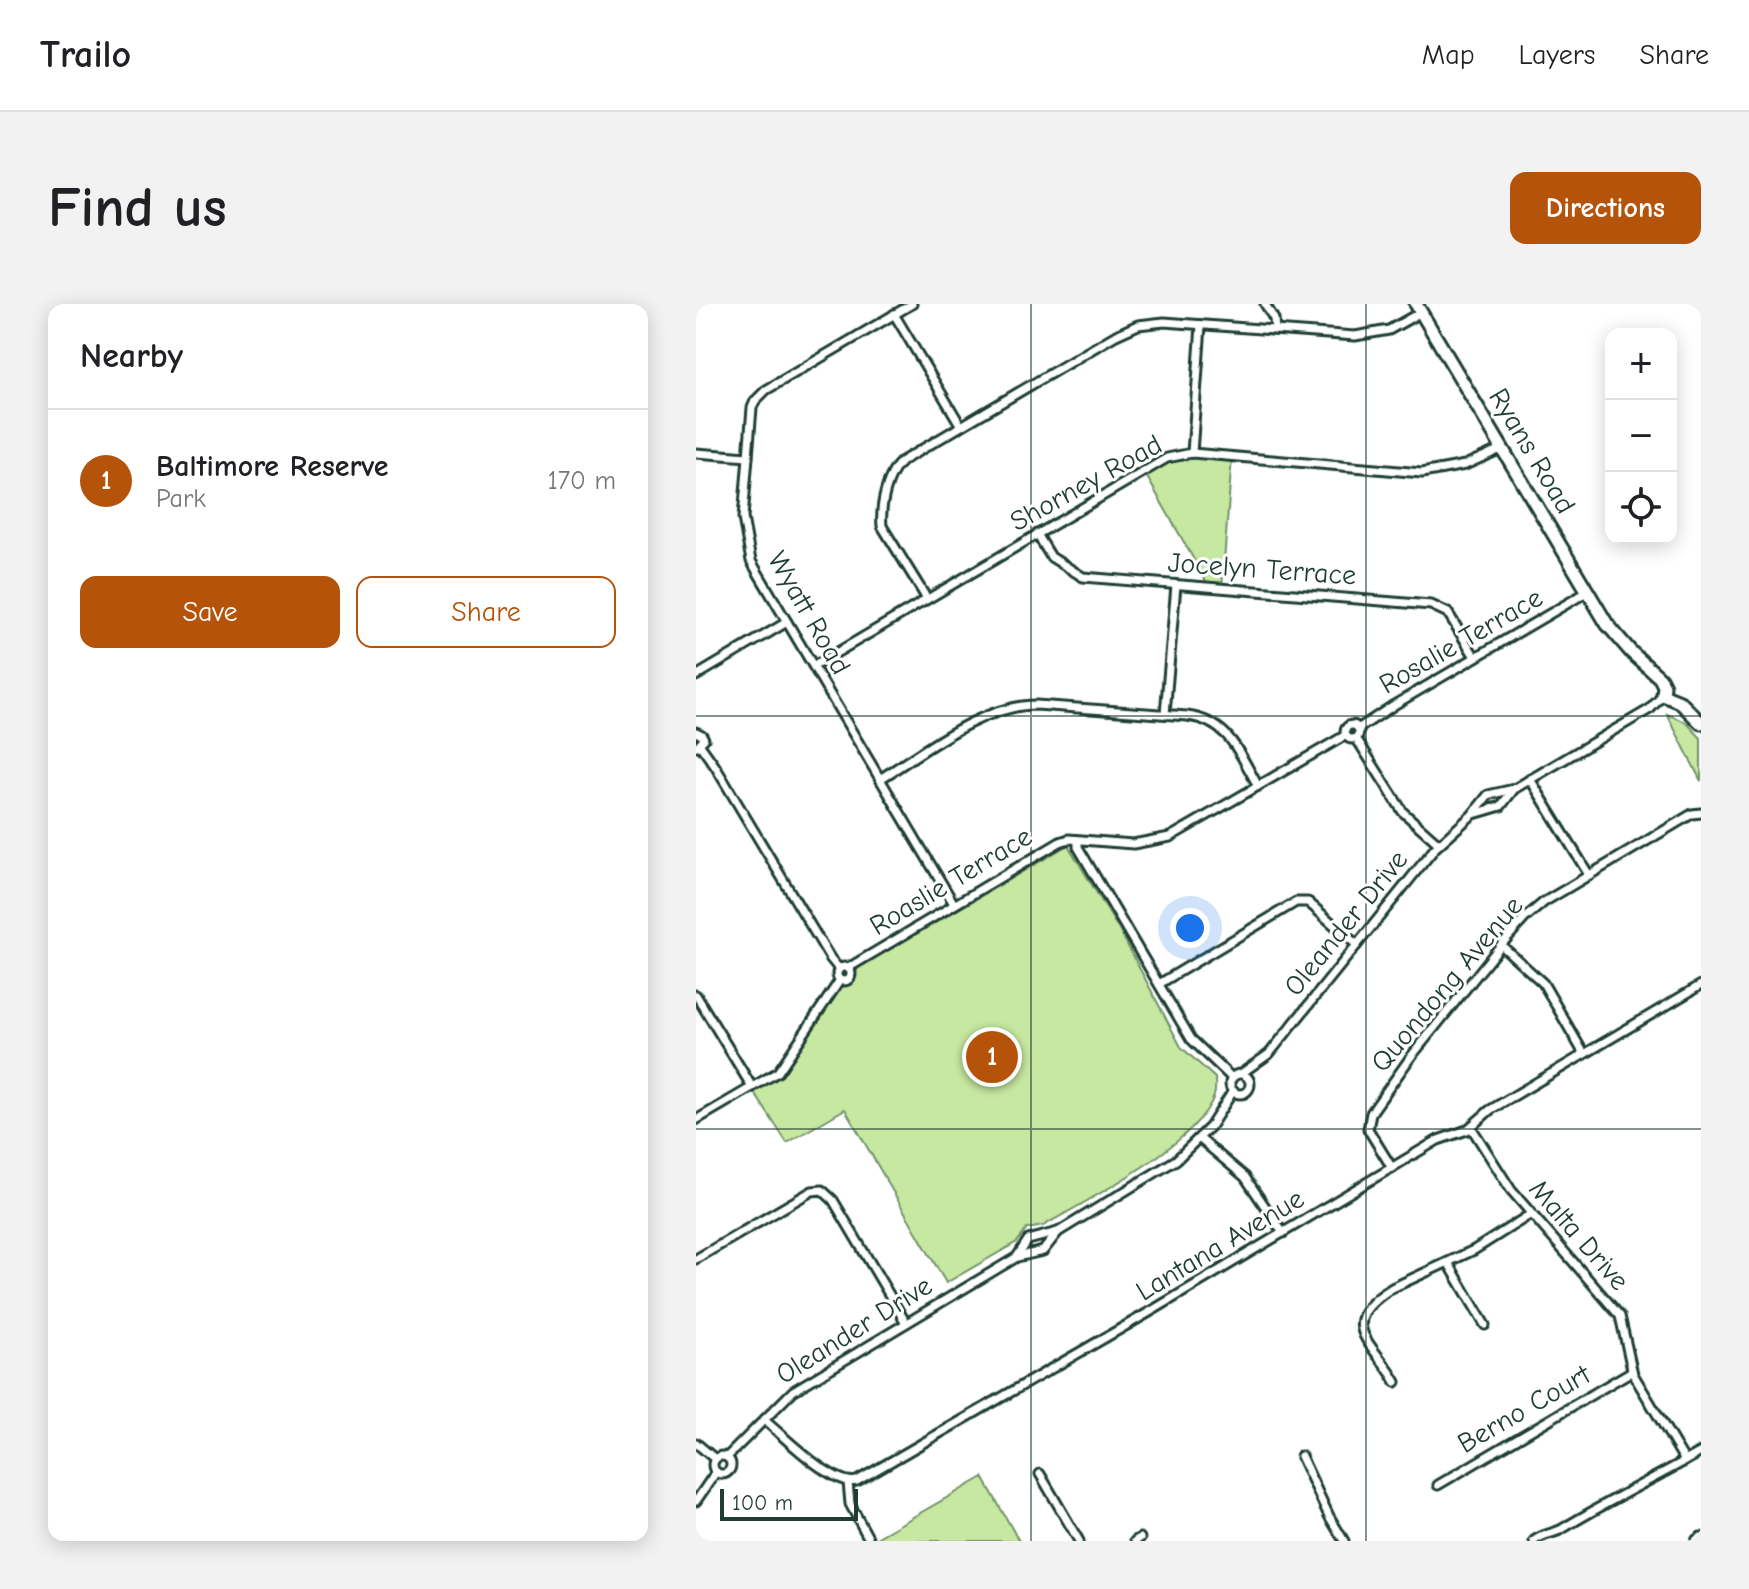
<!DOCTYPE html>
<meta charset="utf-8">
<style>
:root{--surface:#fff;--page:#f2f2f2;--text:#202124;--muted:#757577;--line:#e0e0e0;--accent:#b45309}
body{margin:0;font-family:"Comic Neue",sans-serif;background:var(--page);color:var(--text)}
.controls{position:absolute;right:24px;top:24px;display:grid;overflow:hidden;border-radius:16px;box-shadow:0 4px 20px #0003}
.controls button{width:72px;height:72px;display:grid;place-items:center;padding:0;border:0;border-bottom:2px solid var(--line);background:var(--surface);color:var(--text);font:40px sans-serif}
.scale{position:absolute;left:24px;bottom:20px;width:138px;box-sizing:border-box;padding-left:8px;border:4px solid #1f3d34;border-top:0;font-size:22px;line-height:28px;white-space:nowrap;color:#1f3d34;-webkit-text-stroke:6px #fff;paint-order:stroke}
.you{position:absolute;left:494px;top:624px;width:28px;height:28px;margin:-20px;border:6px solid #fff;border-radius:50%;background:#1a73e8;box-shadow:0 0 0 12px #1a73e833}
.badge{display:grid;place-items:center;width:52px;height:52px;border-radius:50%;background:var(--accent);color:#fff;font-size:26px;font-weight:700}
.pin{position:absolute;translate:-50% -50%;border:4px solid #fff;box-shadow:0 2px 8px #0006}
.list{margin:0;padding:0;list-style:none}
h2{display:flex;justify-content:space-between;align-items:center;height:104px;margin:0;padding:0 32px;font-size:34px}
h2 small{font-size:26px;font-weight:400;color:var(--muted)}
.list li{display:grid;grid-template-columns:52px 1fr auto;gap:24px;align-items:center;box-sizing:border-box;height:144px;padding:0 32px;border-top:2px solid var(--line)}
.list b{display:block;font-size:30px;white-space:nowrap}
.list p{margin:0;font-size:26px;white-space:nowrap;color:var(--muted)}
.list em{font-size:26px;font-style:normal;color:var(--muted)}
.actions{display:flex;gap:16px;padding:24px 32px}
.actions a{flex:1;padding:18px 0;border:2px solid var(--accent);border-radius:16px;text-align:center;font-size:28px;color:var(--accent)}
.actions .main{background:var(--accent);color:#fff}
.icon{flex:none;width:44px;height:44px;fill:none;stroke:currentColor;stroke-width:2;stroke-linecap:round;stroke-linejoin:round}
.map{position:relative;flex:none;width:1005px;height:1237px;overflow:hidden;border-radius:16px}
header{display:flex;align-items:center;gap:48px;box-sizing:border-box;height:112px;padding:0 40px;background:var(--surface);border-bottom:2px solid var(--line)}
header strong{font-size:38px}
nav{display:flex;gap:44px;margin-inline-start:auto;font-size:28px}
.intro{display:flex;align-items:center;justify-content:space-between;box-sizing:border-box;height:192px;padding:0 48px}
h1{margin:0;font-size:56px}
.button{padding:20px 36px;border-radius:16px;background:var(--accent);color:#fff;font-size:28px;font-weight:700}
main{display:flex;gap:48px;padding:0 48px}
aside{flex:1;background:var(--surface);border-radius:16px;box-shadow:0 4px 20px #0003}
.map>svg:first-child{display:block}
</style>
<header>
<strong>Trailo</strong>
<nav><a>Map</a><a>Layers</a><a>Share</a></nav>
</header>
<div class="intro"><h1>Find us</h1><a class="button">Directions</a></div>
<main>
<aside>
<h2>Nearby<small></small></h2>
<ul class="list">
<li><span class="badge">1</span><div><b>Baltimore Reserve</b><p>Park</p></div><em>170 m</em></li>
</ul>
<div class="actions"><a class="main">Save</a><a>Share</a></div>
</aside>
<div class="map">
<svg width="1005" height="1237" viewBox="0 0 1005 1237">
<rect width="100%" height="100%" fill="#fff"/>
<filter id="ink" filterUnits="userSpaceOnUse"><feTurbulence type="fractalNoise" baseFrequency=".0125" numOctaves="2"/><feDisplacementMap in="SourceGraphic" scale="16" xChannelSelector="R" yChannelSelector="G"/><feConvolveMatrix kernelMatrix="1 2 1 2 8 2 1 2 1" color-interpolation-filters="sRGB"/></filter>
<g filter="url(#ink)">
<!-- green -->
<g fill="#c6e8a1" stroke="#72926a" stroke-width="2">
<path d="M496,149L536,153L526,284H514L447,166Z"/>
<path d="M971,410L990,418L1005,434V477Z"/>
<path d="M372,541L426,631L485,743L519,774C519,781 520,786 518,792C501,840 392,896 347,922L331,925L321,938L250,979L149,805L91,839L58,788L91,762L145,683L157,675L162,664Z"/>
<path d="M287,1173L323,1237H175Z"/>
</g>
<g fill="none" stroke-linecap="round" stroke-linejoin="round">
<defs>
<g id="street">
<path d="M216,0L70,86L59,97L56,104L47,214L55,257L258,600"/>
<path d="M569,0L578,15L579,26"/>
<path d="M198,10L265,122"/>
<path d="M0,149L52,153"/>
<path d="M496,149L505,21"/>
<path d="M341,230L355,253L387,273L735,301L752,309L779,353"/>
<path d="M231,295L186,222C184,202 191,170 206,157L420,31L442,21L468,18L659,32L693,26L725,8"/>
<path d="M118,362L471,154L496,149L726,169L769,161L807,144"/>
<path d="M0,372L91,318"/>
<path d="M469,410L480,281"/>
<circle cx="656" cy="428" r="7"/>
<path d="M662,425L698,401L891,288"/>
<path d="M0,428L6,431L8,435L1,442"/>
<path d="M660,434L707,508L743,540"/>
<path d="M4,441L19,462L134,654L143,665"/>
<path d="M184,475C229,447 285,401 340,401L491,412C533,417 543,449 562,482"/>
<path d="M834,475L893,571"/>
<path d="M778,510L805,502L818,485"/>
<path d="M382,536V543L495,735L536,774"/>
<path d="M805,641L847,679L888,750"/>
<circle cx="148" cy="670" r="7"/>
<path d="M152,664L364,538L373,535L437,540L474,533L650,431"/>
<path d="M463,680L600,598H612L661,641"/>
<path d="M0,691L56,783"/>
<path d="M546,769L573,750L739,544L776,511L792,491L818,485L954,405L967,391"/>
<circle cx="544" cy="780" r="10"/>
<path d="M0,816L82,768L144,676"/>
<path d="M775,823L815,886L924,1012L937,1070L989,1157"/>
<path d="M503,834L549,873L587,929"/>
<path d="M696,864L672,825L675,809L714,754L805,641L829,614L848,598L996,510L1005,509"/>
<path d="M321,953L332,936L362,928L480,856L514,823L537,787"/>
<path d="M0,955L116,887L126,886L137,896L210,1019"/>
<path d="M753,960L789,1021"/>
<path d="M700,1078C679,1039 636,1021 696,984L778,946L835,910"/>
<path d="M68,1116C87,1131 137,1183 161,1177L457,1006L742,836L771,826L794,806L1005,681"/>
<path d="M0,1139L19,1155"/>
<circle cx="26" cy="1161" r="9"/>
<path d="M605,1152L633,1212L648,1237"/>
<path d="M31,1153L97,1087L321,953L347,947L362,928"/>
<path d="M344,1170L383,1237"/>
<path d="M152,1178L154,1200L174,1237"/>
<path d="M742,1181L936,1067"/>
<path d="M0,1197L20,1168"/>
<path d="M439,1237L444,1234"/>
<path d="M838,1237C846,1230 857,1230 866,1225C912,1197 959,1174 1005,1148"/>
</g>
<g id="secondary">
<path d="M720,0L911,320L935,348L964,374L968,382L967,391L984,398L1005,419"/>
<path d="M1002,1237L1005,1235"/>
</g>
</defs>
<!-- street casing -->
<use href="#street" stroke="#1f3d34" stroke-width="13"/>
<!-- secondary casing -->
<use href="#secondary" stroke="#1f3d34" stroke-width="17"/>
<!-- street -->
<use href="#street" stroke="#fff" stroke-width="7"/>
<!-- secondary -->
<use href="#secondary" stroke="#fff" stroke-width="11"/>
</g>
</g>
<!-- grid -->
<path fill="none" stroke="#1f3d34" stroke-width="2" stroke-opacity="0.55" d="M335,0V1237M670,0V1237M0,412H1005M0,825H1005"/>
<g text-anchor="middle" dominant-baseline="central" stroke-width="6" stroke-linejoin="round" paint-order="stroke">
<!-- street labels -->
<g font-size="28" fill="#1f3d34" stroke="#fff">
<text transform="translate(836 147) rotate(59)">Ryans Road</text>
<text transform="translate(390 179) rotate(-29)">Shorney Road</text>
<text transform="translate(566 265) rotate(4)">Jocelyn Terrace</text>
<text transform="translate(113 309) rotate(60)">Wyatt Road</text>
<text transform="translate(765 337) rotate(-30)">Rosalie Terrace</text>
<text transform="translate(255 577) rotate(-31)">Roaslie Terrace</text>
<text transform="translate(650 619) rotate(-51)">Oleander Drive</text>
<text transform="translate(751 680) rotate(-50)">Quondong Avenue</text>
<text transform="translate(883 931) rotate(49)">Malta Drive</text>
<text transform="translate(524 941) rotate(-31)">Lantana Avenue</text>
<text transform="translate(158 1026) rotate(-32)">Oleander Drive</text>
<text transform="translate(828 1105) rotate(-30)">Berno Court</text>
</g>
</g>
</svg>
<div class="controls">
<button>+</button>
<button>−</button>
<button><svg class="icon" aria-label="locate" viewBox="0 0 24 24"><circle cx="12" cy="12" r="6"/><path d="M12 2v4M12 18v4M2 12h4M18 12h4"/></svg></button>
</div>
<div class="scale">100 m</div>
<div class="you"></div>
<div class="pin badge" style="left:296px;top:753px">1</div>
</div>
</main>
